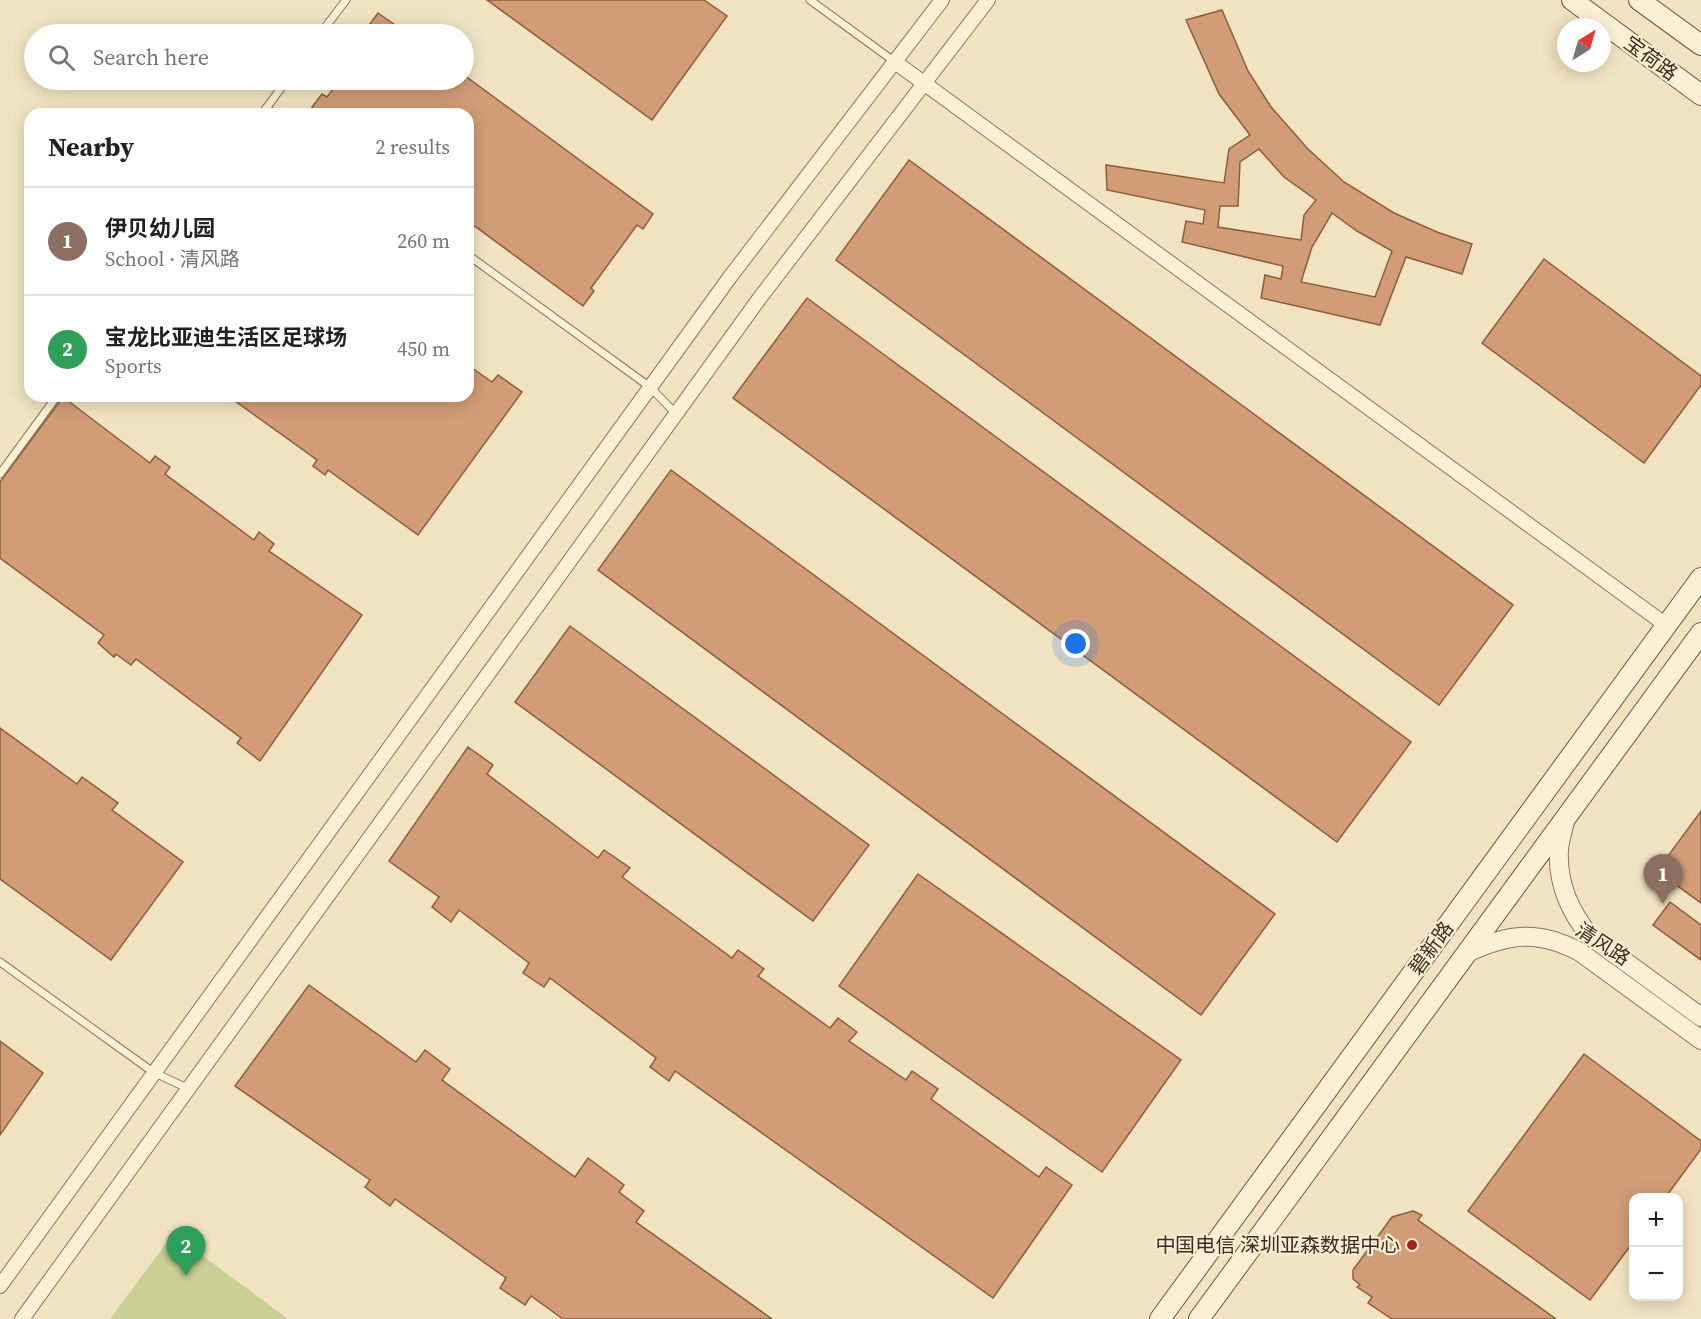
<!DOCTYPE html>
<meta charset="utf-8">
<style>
:root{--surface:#fff;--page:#f6f6f6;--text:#202124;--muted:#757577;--line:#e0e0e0;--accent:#7c3aed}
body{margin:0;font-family:"Source Serif 4","Noto Sans SC",serif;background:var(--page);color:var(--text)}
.controls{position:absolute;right:18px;bottom:18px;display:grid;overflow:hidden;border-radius:12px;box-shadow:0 3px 15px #0003}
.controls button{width:54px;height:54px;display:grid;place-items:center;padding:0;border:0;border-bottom:2px solid var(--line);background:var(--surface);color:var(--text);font:30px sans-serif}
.compass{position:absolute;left:1557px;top:18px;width:54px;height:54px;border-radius:50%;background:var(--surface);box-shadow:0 3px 15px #0003;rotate:37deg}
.you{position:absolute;left:1076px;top:644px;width:21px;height:21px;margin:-15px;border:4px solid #fff;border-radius:50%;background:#1a73e8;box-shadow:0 0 0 9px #1a73e833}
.badge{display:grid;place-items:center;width:39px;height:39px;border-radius:50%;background:var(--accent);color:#fff;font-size:20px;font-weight:700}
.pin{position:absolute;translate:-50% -50px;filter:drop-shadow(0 2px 3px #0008)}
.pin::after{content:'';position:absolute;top:32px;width:21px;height:18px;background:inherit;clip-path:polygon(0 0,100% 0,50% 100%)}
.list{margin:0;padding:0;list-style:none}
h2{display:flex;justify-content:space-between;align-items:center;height:78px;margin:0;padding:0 24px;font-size:26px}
h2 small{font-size:20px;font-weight:400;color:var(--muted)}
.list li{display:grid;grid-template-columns:39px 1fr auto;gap:18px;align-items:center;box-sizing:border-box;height:108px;padding:0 24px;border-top:2px solid var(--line)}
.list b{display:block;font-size:22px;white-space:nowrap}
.list p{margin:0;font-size:20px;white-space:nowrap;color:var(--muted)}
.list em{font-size:20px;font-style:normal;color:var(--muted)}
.icon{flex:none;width:33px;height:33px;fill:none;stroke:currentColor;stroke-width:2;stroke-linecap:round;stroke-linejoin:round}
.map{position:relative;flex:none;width:1701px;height:1319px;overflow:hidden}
.search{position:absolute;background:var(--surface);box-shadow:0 3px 15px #0003;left:24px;top:24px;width:450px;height:66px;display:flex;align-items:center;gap:15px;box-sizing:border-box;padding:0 21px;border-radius:33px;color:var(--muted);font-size:22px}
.panel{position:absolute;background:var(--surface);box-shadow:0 3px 15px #0003;left:24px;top:108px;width:450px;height:294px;border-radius:18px}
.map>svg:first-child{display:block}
</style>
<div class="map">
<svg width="1701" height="1319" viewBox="0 0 1701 1319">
<rect width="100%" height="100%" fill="#f1e3c2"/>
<!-- green -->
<path fill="#c8d095" d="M173,1234L288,1319H110Z"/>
<!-- building -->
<g fill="#d19c76" stroke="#8d5d3c" stroke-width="1.5" fill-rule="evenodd">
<path d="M487,0H704L727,16L652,120Z"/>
<path d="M1222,10L1248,71L1271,107L1308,149L1344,182L1394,213L1437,232L1472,244L1462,274L1406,257L1380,325L1261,298L1265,275L1281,279L1283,266L1182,242L1186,221L1203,224L1205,210L1107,190L1106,165L1224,183L1229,149L1250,135L1219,94L1186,20ZM1259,149L1284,177L1316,200L1304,215L1301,240L1218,227L1220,206H1238L1240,162ZM1332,213L1357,231L1392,251L1375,297L1301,282L1312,247Z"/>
<path d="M378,13L408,34H373L367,28Z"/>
<path d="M464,75L653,214L643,229L637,225L591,288L594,291L583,306L468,221V114H321L312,107L322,94L327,97L340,80H464Z"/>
<path d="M909,160L1513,605L1439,705L836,260Z"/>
<path d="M1544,259L1701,376V385L1644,463L1482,343Z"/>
<path d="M807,298L1411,742L1337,842L733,398Z"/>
<path d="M468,365L492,382L498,375L522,392L418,535L328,470L325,475L313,466L317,460L228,396H468Z"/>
<path d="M63,397L150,463L155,456L170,467L165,474L254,540L259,532L274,544L269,551L362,615L260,761L237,743L241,738L136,659L131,665L116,654L114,657L98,643L104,635L0,558V482Z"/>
<path d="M671,470L1275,914L1201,1015L598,570Z"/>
<path d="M570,626L869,845L813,921L515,702Z"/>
<path d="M0,728L77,784L82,777L118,803L112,810L183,862L111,960L0,879Z"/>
<path d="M468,747L493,765L487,774L598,858L604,850L630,868L622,877L732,958L738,950L764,969L758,976L830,1028L838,1018L857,1032L849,1041L906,1080L912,1071L938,1089L931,1099L1039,1177L1046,1167L1072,1185L993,1298L675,1071L669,1081L650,1067L656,1058L550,978L544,987L523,973L529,963L459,910L451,922L432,907L439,897L389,861Z"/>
<path d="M1701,811V903L1657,871Z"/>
<path d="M918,874L1181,1060L1102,1172L839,986Z"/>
<path d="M1670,902L1701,925V960L1653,925Z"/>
<path d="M309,985L416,1062L425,1050L450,1069L442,1080L575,1177L588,1158L624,1185L619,1192L644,1211L636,1222L772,1319H563L531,1296L525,1305L500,1288L506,1278L395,1199L390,1206L365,1187L370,1180L235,1086Z"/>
<path d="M0,1041L43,1073L0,1135Z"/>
<path d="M1584,1054L1701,1141V1149L1665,1198H1634V1241L1590,1300L1468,1211Z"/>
<path d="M1413,1211L1422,1215L1418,1220L1556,1319H1392L1368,1303L1372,1297L1357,1287L1360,1285L1353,1279V1270L1392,1217Z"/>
</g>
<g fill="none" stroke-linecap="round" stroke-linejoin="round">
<defs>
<g id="service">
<path d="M810,0L895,62"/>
<path d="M320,34L346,0"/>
<path d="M266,108L275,114"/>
<path d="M262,114L287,80"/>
<path d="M468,255L650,387L676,414"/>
<path d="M0,474L57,396"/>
<path d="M0,962L153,1072L187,1088"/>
</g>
<g id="minor">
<path d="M895,62L1666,625"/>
<path d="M0,1286L730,277L942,0"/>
<path d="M22,1319L759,299L988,0"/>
</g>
<g id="tertiary">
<path d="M1566,817C1564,827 1560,839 1559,849C1557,882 1570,912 1590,936L1701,1017"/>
<path d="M1467,953C1509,933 1539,930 1580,952L1701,1040"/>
</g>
<g id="secondary">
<path d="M1572,0L1701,95"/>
<path d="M1639,0L1701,45"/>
<path d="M1160,1319L1701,578"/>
<path d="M1199,1319L1701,633"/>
</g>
</defs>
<!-- service casing -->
<use href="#service" stroke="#8c7458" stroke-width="9"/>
<!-- minor casing -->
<use href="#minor" stroke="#8c7458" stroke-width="16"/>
<!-- tertiary casing -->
<use href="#tertiary" stroke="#8c7458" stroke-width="20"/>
<!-- secondary casing -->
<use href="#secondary" stroke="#6e553b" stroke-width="22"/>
<!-- service -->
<use href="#service" stroke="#fbf0d6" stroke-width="7"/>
<!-- minor -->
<use href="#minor" stroke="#fbf0d6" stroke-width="14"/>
<!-- tertiary -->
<use href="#tertiary" stroke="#fbf0d6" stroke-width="18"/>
<!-- secondary -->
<use href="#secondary" stroke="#fbf0d6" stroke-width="20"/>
</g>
<!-- markers -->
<circle fill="#9f2424" stroke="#f8edd2" stroke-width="2" cx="1412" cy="1245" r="6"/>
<g text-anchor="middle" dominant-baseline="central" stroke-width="4.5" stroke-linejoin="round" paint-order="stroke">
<!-- street labels -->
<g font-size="20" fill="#3b2c1d" stroke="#f8edd2">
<text transform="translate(1651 58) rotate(36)">宝荷路</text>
<text transform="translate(1603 944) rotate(33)">清风路</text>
<text transform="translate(1431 948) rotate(-54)">碧新路</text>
</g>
<!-- poi labels -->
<g font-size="20" fill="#3b2c1d" stroke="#f8edd2" text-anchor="end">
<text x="1400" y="1245">中国电信 深圳亚森数据中心</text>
</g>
</g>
</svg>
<div class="controls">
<button>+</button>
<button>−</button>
</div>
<svg class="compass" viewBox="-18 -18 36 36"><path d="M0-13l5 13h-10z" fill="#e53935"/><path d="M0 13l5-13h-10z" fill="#757577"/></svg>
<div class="you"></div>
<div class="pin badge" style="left:1663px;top:904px;background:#8d6e63">1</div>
<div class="pin badge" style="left:186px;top:1276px;background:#2e9e5b">2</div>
<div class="search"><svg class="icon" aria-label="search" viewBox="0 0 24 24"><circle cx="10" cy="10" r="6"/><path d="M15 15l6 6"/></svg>Search here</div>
<section class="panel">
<h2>Nearby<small>2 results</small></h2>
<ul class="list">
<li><span class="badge" style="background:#8d6e63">1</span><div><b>伊贝幼儿园</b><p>School · 清风路</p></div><em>260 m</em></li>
<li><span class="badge" style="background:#2e9e5b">2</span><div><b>宝龙比亚迪生活区足球场</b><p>Sports</p></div><em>450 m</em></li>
</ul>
</section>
</div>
